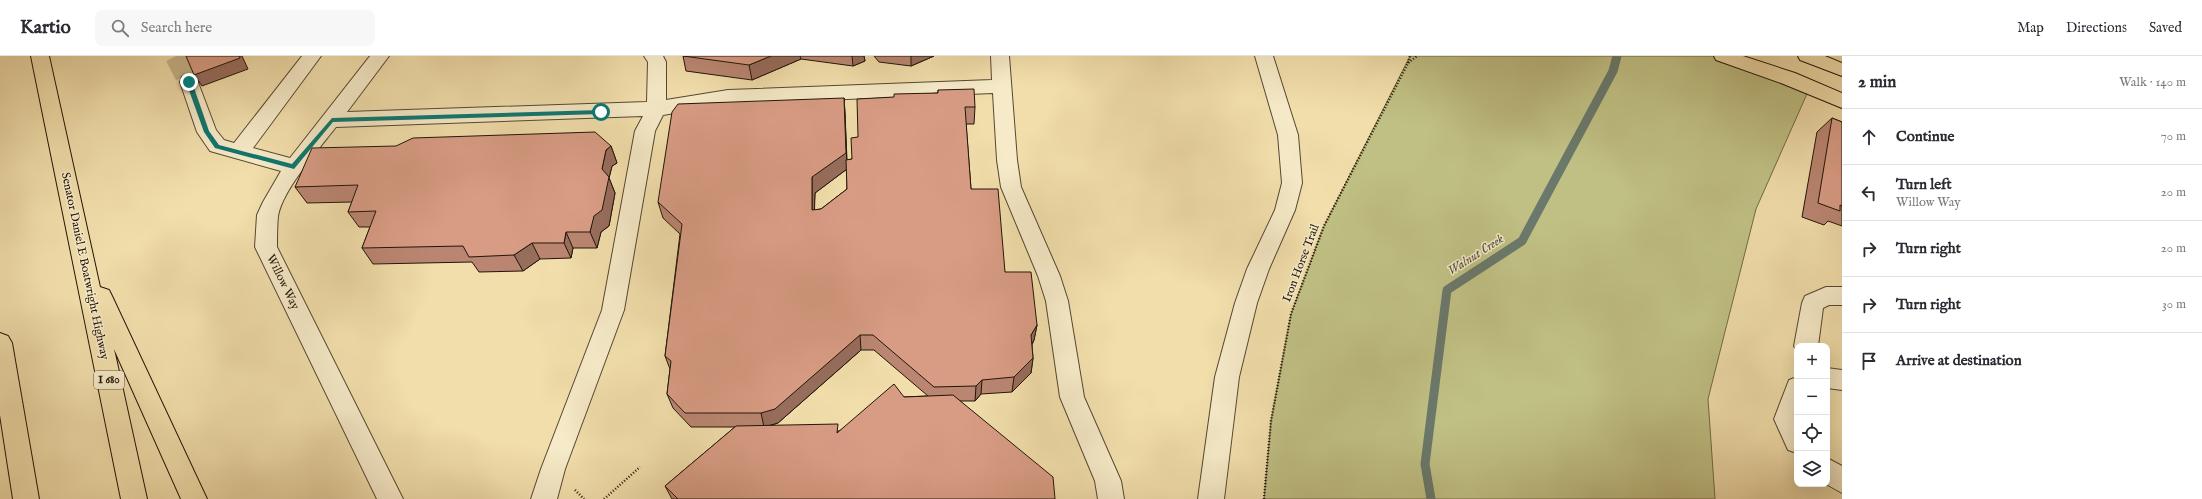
<!DOCTYPE html>
<meta charset="utf-8">
<style>
:root{--surface:#fff;--page:#f7f7f7;--text:#2b2b33;--muted:#7c7c81;--line:#e1e1e2}
body{margin:0;font-family:"IM FELL English",serif;background:var(--page);color:var(--text)}
.controls{position:absolute;right:12px;bottom:12px;display:grid;overflow:hidden;border-radius:8px;box-shadow:0 4px 16px #0002}
.controls button{width:36px;height:36px;display:grid;place-items:center;padding:0;border:0;border-bottom:1px solid var(--line);background:var(--surface);color:var(--text);font:20px sans-serif}
.stop{position:absolute;width:12px;height:12px;margin:-9px;border:3px solid #0f766e;border-radius:50%;background:#fff}
.stop.end{background:#0f766e;border-color:#fff;box-shadow:0 1px 4px #0008}
.list{margin:0;padding:0;list-style:none}
h2{display:flex;justify-content:space-between;align-items:center;height:52px;margin:0;padding:0 16px;font-size:17px}
h2 small{font-size:13px;font-weight:400;color:var(--muted)}
.list li{display:grid;grid-template-columns:26px 1fr auto;gap:12px;align-items:center;box-sizing:border-box;height:56px;padding:0 16px;border-top:1px solid var(--line)}
.list b{display:block;font-size:15px;white-space:nowrap}
.list p{margin:0;font-size:13px;white-space:nowrap;color:var(--muted)}
.list em{font-size:13px;font-style:normal;color:var(--muted)}
.icon{flex:none;width:22px;height:22px;fill:none;stroke:currentColor;stroke-width:2;stroke-linecap:round;stroke-linejoin:round}
.map{position:relative;flex:none;width:1842px;height:443px;overflow:hidden}
header{display:flex;align-items:center;gap:24px;box-sizing:border-box;height:56px;padding:0 20px;background:var(--surface);border-bottom:1px solid var(--line)}
header strong{font-size:19px}
nav{display:flex;gap:22px;margin-inline-start:auto;font-size:14px}
.search{width:280px;height:36px;background:var(--page);display:flex;align-items:center;gap:10px;box-sizing:border-box;padding:0 14px;border-radius:8px;color:var(--muted);font-size:15px}
main{display:flex}
aside{flex:1;background:var(--surface)}
.map>svg:first-child{display:block}
</style>
<header>
<strong>Kartio</strong>
<div class="search"><svg class="icon" aria-label="search" viewBox="0 0 24 24"><circle cx="10" cy="10" r="6"/><path d="M15 15l6 6"/></svg>Search here</div>
<nav><a>Map</a><a>Directions</a><a>Saved</a></nav>
</header>
<main>
<div class="map">
<svg width="1842" height="443" viewBox="0 0 1842 443">
<rect width="100%" height="100%" fill="#f1deab"/>
<filter id="stains"><feTurbulence type="fractalNoise" baseFrequency=".005" numOctaves="4"/><feColorMatrix values="0 0 0 0 .2 0 0 0 0 .09 0 0 0 0 .02 0 0 0 .5 -.17"/></filter>
<radialGradient id="worn" r=".72"><stop offset=".6" stop-color="#630" stop-opacity="0"/><stop offset="1" stop-color="#630" stop-opacity=".3"/></radialGradient>
<!-- green -->
<path fill="#c0c084" stroke="#706a46" d="M1410,0H1723L1810,31L1756,153L1708,343L1715,443H1264L1271,365L1291,258L1324,170Z"/>
<g fill="none" stroke-linecap="round" stroke-linejoin="round">
<!-- stream -->
<path stroke="#6a796b" stroke-width="9" d="M1431,443L1425,408L1447,234L1522,185L1613,15L1617,0"/>
<!-- minor-tunnel -->
<path stroke="#c7b68b" stroke-width="22" stroke-dasharray="22 11" stroke-linecap="butt" d="M176,0L189,26"/>
<defs>
<g id="minor">
<path d="M302,0H321L253,92L290,102L370,0H389L347,56L647,46L648,6L644,0H663L666,6V44L728,34L992,24L991,0H1009L1017,104L1021,131L1060,220L1068,245L1084,341L1121,425L1124,443H1098L1095,425L1060,341L1046,245L1038,220L1001,131L997,104L993,37L728,48L663,59L655,75L624,254L565,413L557,443H531L541,413L602,254L635,75L643,60L336,71C319,93 283,133 278,160C277,170 277,181 277,191L403,443H377L255,191L257,159L263,146L281,115L210,95L197,76L180,26L182,21L189,19L196,21L216,74L224,84L234,87Z"/>
<path d="M1255,0H1273L1298,79L1302,127L1295,154L1269,213L1257,247L1239,321L1224,443H1198L1215,321L1235,247L1247,213L1275,154L1282,127L1278,79Z"/>
<path d="M1826,231H1842V249H1829L1823,252L1818,290H1797V295L1794,290L1802,247L1805,240Z"/>
<path d="M1827,312L1842,314V334L1827,332Z"/>
<path d="M1797,321V397L1788,394L1774,363L1789,324Z"/>
<path d="M1827,402L1842,410V437L1826,428Z"/>
</g>
<g id="major">
<path d="M1714,0H1743L1795,17L1842,37V52L1781,27L1716,4Z"/>
<path d="M1798,0H1825L1842,7V20L1800,4Z"/>
</g>
<g id="highway">
<path d="M31,0H49L100,231L109,234L112,240L207,443H181L114,293L147,443H121Z"/>
<path d="M0,277L8,280L12,287L39,443H13L0,359Z"/>
</g>
</defs>
<!-- minor casing -->
<use href="#minor" stroke="#554732" stroke-width="2"/>
<!-- major casing -->
<use href="#major" stroke="#211509" stroke-width="2"/>
<!-- highway casing -->
<use href="#highway" stroke="#211509" stroke-width="2"/>
<!-- path -->
<g stroke="#211509" stroke-width="2.5" stroke-dasharray="1 2" stroke-linecap="butt">
<path d="M1408,7L1410,0"/>
<path d="M575,434L584,443"/>
<path d="M604,443L640,411"/>
<path d="M1264,443L1271,365L1291,258L1324,170L1408,7L1417,0"/>
</g>
<!-- minor -->
<use href="#minor" fill="#f6eac8" fill-rule="evenodd"/>
<!-- major -->
<use href="#major" fill="#f1deab" fill-rule="evenodd"/>
<!-- highway -->
<use href="#highway" fill="#f1deab" fill-rule="evenodd"/>
</g>
<!-- wall -->
<g fill="#ba8672" stroke="#211509" fill-rule="evenodd">
<path d="M683,0H864L865,5L853,10L801,3L752,24L686,15Z"/>
<path d="M874,0H934L911,10L879,6Z"/>
<path d="M938,34L975,51L974,68H966L971,133L1005,216L1037,269L1034,284L1032,289L1033,302L1031,317L1012,336L981,338L975,345H960L1055,443H672L665,430L735,371H691L673,352L667,338L670,313L665,300L680,178L663,162L658,146L844,42L845,58L847,104L852,103L858,81L894,41L938,37ZM847,113V133L821,153L814,154L815,137ZM861,294H874L928,340L904,341L839,375L769,370L778,367Z"/>
<path d="M1832,62L1842,66V170L1828,165L1824,169L1802,161L1817,76Z"/>
<path d="M611,90L617,107L612,110L609,122L615,137L609,170L601,176L597,192H573L571,202L540,203L523,215L479,216L472,206L373,208L362,192L370,171H359L348,156L352,146L307,147L295,131Z"/>
</g>
<!-- shaded-wall -->
<g fill="#976d5c" stroke="#211509">
<path d="M239,0H242L248,13L202,30L194,19Z"/>
<path d="M771,0H800L801,3L752,24L749,9Z"/>
<path d="M852,0H864L865,5L853,10Z"/>
<path d="M911,0H934L911,10Z"/>
<path d="M844,42L845,58L847,113L815,137L814,170L812,154V121Z"/>
<path d="M611,90L617,107L612,110L609,122L615,137L609,170L601,176L597,192L590,176L602,113L606,94Z"/>
<path d="M566,176L573,192L571,202L564,187Z"/>
<path d="M532,187L540,203L523,215L514,199Z"/>
<path d="M1037,269L1034,284L1028,294L1031,279Z"/>
<path d="M860,279L861,294L778,367L764,371L761,357Z"/>
<path d="M1033,302L1031,317L1012,336L1014,321Z"/>
<path d="M982,324L981,338L975,345L976,330Z"/>
</g>
<!-- building -->
<g fill="#d89c84" stroke="#211509">
<path d="M186,0H239L240,2L194,19Z"/>
<path d="M683,0H771L749,9Z"/>
<path d="M974,33L975,51H965L971,133H998L1005,216H1031L1037,269L1031,279L1033,302L1014,321L982,324L976,330L934,331L873,279H860L775,353L761,357H685L667,338L671,305L665,300L682,168L658,146L672,56L678,48L844,42L846,97L812,121V154L821,153L847,133L846,104L852,103L851,82L858,81L857,43L894,41V38L938,37V34Z"/>
<path d="M1832,62L1842,66V150L1840,149V155L1818,147Z"/>
<path d="M595,76L611,90L606,94L602,113L609,121L602,154L594,160L590,176H566L564,187H532L514,199L469,201L463,190L362,192L376,155L348,156L358,129L295,131L312,92L396,90L413,82Z"/>
<path d="M894,328L904,341L953,339L1053,421L1055,443H678L665,430L736,370L838,368L837,377Z"/>
</g>
<!-- route -->
<path fill="#0f766e" d="M189,24L192,26L209,75L219,89L292,108L332,62L601,54L604,56L601,58L333,66L294,113L215,92L204,76L186,26Z"/>
<g text-anchor="middle" dominant-baseline="central" stroke-width="3" stroke-linejoin="round" paint-order="stroke">
<!-- shield labels -->
<rect fill="#f6eac8" stroke="#615542" stroke-width="1" x="94" y="315" width="30" height="18" rx="3"/>
<g font-size="11" font-weight="bold" fill="#211509">
<text x="109" y="324">I 680</text>
</g>
<!-- street labels -->
<g font-size="12" fill="#211509" stroke="#f6eac8">
<text transform="translate(1301 207) rotate(-69)">Iron Horse Trail</text>
<text transform="translate(85 210) rotate(78)">Senator Daniel E Boatwright Highway</text>
<text transform="translate(283 226) rotate(64)">Willow Way</text>
</g>
<!-- water labels -->
<g font-size="13" font-style="italic" fill="#4c4f42" stroke="#f6eac8">
<text transform="translate(1476 199) rotate(-33)">Walnut Creek</text>
</g>
</g>
<rect width="100%" height="100%" filter="url(#stains)"/>
<rect width="100%" height="100%" fill="url(#worn)"/>
</svg>
<div class="controls">
<button>+</button>
<button>−</button>
<button><svg class="icon" aria-label="locate" viewBox="0 0 24 24"><circle cx="12" cy="12" r="6"/><path d="M12 2v4M12 18v4M2 12h4M18 12h4"/></svg></button>
<button><svg class="icon" aria-label="layers" viewBox="0 0 24 24"><path d="M12 4l9 5-9 5-9-5zM3 14l9 5 9-5"/></svg></button>
</div>
<div class="stop" style="left:601px;top:56px"></div>
<div class="stop end" style="left:189px;top:26px"></div>
</div>
<aside>
<h2>2 min<small>Walk · 140 m</small></h2>
<ul class="list">
<li><svg class="icon" aria-label="ahead" viewBox="0 0 24 24"><path d="M12 20V5M6 11l6-6 6 6"/></svg><div><b>Continue</b></div><em>70 m</em></li>
<li><svg class="icon" aria-label="left" viewBox="0 0 24 24"><path d="M17 20v-9H6M10 6l-5 5 5 5"/></svg><div><b>Turn left</b><p>Willow Way</p></div><em>20 m</em></li>
<li><svg class="icon" aria-label="right" viewBox="0 0 24 24"><path d="M7 20v-9h11M14 6l5 5-5 5"/></svg><div><b>Turn right</b></div><em>20 m</em></li>
<li><svg class="icon" aria-label="right" viewBox="0 0 24 24"><path d="M7 20v-9h11M14 6l5 5-5 5"/></svg><div><b>Turn right</b></div><em>30 m</em></li>
<li><svg class="icon" aria-label="arrive" viewBox="0 0 24 24"><path d="M6 21V4h12l-3 4 3 4H6"/></svg><div><b>Arrive at destination</b></div></li>
</ul>
</aside>
</main>
